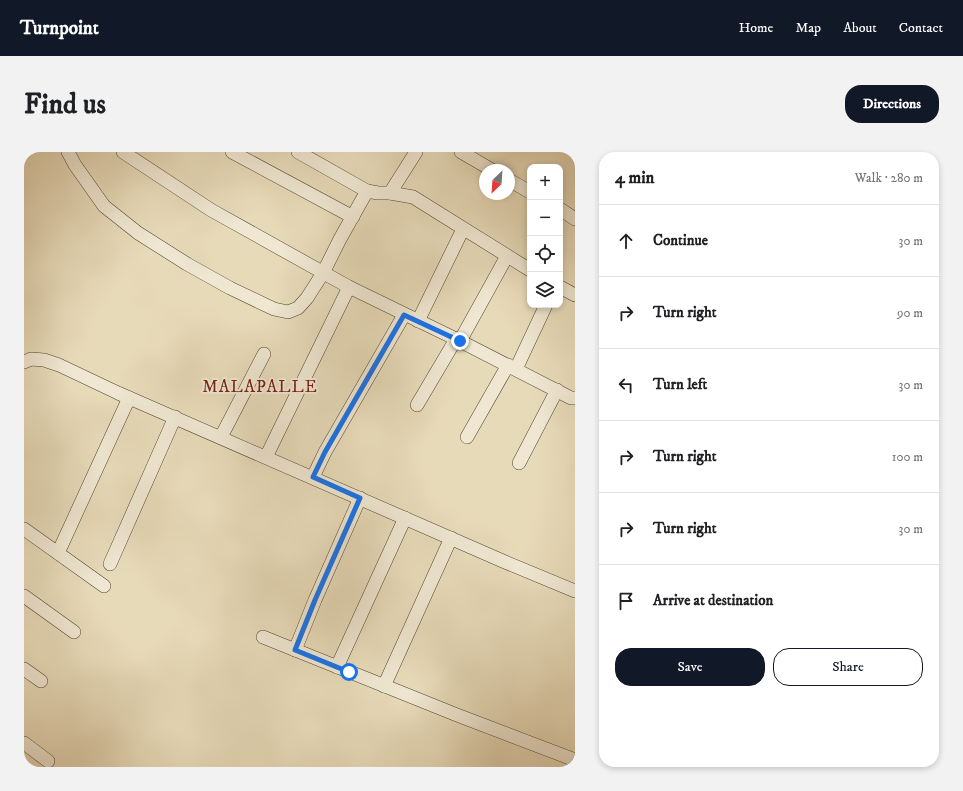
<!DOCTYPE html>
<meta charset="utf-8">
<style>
:root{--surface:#fff;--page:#f2f2f2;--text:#202124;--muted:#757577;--line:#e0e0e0;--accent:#111827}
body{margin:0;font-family:"IM FELL DW Pica",serif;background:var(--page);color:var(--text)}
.controls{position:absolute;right:12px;top:12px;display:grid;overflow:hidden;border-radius:8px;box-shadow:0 2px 6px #0003}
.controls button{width:36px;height:36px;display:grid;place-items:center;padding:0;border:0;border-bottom:1px solid var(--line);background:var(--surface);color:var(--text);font:20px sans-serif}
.compass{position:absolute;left:455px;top:12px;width:36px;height:36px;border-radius:50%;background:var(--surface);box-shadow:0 2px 6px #0003;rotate:205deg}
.stop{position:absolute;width:12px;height:12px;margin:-9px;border:3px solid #1a73e8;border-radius:50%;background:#fff}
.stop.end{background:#1a73e8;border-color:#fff;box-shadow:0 1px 4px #0008}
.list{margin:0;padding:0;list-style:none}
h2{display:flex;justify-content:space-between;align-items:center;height:52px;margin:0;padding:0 16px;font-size:17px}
h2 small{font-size:13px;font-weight:400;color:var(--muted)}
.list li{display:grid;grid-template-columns:26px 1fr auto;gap:12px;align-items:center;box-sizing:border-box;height:72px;padding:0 16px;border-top:1px solid var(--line)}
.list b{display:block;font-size:15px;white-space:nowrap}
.list em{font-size:13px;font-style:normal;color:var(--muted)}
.actions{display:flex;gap:8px;padding:12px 16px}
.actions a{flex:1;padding:9px 0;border:1px solid var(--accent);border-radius:16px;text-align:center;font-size:14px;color:var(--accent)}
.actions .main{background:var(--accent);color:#fff}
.icon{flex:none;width:22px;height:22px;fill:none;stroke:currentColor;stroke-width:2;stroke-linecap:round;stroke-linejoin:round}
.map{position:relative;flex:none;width:551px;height:615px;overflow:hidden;border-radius:16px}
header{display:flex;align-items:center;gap:24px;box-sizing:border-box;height:56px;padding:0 20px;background:var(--accent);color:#fff}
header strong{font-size:19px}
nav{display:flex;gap:22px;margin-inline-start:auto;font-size:14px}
.intro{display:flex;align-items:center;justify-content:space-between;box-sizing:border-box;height:96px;padding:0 24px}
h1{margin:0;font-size:28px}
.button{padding:10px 18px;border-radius:16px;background:var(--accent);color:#fff;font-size:14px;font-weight:700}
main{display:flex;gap:24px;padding:0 24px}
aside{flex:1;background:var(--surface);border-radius:16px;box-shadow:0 2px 6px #0003}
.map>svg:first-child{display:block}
</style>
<header>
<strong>Turnpoint</strong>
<nav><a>Home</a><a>Map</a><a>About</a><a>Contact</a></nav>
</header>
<div class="intro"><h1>Find us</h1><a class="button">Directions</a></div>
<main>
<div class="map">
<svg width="551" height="615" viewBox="0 0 551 615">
<rect width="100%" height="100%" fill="#e7dab9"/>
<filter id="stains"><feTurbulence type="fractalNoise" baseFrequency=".005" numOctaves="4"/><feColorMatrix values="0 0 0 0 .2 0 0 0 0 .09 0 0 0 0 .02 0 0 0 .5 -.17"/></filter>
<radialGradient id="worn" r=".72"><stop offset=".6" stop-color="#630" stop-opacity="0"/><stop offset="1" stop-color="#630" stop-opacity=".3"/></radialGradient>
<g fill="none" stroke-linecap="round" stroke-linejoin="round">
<defs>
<g id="minor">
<path d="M44,0L51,13L80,54L114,81L163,112L206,136L250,157L264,160L274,156L283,146L299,121L316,87L343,39"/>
<path d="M99,0L187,58L325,135L432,187L547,246H551"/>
<path d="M208,0L329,65"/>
<path d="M274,0L343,39L354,41H366L389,45L506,118"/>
<path d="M437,0L468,18"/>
<path d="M485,28L506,40"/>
<path d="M366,41L392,0"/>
<path d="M536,57L551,67"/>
<path d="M536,135L551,143"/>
<path d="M394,169L439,77"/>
<path d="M436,189L483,104"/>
<path d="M0,210L7,207L20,208L35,213L94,241L481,410L551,439"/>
<path d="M492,217L522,153"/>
<path d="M393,253L432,187"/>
<path d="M197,285L240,202"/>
<path d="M443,285L484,213"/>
<path d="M242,305L325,135"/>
<path d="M495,311L533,238"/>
<path d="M289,325L301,300L380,163"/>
<path d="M0,377L80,434"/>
<path d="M34,401L105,246"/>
<path d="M86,412L151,265"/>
<path d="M0,444L50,480"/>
<path d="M239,485L433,563L551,608"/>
<path d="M271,498L291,448L336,346"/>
<path d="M313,515L381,366"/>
<path d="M0,517L17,529"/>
<path d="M360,534L427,386"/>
<path d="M0,591L24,609"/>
</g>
</defs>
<!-- minor casing -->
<use href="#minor" stroke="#52452e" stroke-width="14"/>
<!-- minor -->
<use href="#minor" stroke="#efe7d2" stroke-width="13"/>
</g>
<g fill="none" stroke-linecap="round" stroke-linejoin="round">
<!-- route -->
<path stroke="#1a73e8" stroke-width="5" d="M325,520L271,498L291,448L336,346L289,325L301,300L380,163L436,189"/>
</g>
<g text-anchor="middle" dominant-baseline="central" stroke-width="4" stroke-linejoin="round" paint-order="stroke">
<!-- quarter labels -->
<g font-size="17" letter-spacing="1" fill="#7a1f14" stroke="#efe7d2">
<text x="236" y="235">MALAPALLE</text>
</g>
</g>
<rect width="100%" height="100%" filter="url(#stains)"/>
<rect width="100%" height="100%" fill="url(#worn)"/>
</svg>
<div class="controls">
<button>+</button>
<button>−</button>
<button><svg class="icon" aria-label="locate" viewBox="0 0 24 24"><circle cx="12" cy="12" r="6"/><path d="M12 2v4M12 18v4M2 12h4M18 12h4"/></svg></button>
<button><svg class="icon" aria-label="layers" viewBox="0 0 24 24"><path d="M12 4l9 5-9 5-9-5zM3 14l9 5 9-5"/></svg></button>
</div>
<svg class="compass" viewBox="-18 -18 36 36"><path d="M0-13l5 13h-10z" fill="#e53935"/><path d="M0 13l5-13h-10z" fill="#757577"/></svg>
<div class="stop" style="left:325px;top:520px"></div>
<div class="stop end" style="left:436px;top:189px"></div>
</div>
<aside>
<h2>4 min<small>Walk · 280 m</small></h2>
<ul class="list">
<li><svg class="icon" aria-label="ahead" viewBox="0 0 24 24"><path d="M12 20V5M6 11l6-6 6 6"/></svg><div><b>Continue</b></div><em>30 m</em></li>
<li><svg class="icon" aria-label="right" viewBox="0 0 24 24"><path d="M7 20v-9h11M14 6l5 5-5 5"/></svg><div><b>Turn right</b></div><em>90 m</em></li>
<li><svg class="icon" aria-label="left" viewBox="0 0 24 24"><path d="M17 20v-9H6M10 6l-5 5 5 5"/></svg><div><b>Turn left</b></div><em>30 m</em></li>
<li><svg class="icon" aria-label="right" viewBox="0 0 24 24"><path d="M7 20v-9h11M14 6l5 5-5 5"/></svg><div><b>Turn right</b></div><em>100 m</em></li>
<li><svg class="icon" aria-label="right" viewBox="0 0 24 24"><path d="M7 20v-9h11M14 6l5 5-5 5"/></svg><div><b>Turn right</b></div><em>30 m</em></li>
<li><svg class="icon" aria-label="arrive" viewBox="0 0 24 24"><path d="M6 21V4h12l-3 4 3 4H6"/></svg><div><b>Arrive at destination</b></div></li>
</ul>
<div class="actions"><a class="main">Save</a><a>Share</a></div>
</aside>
</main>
